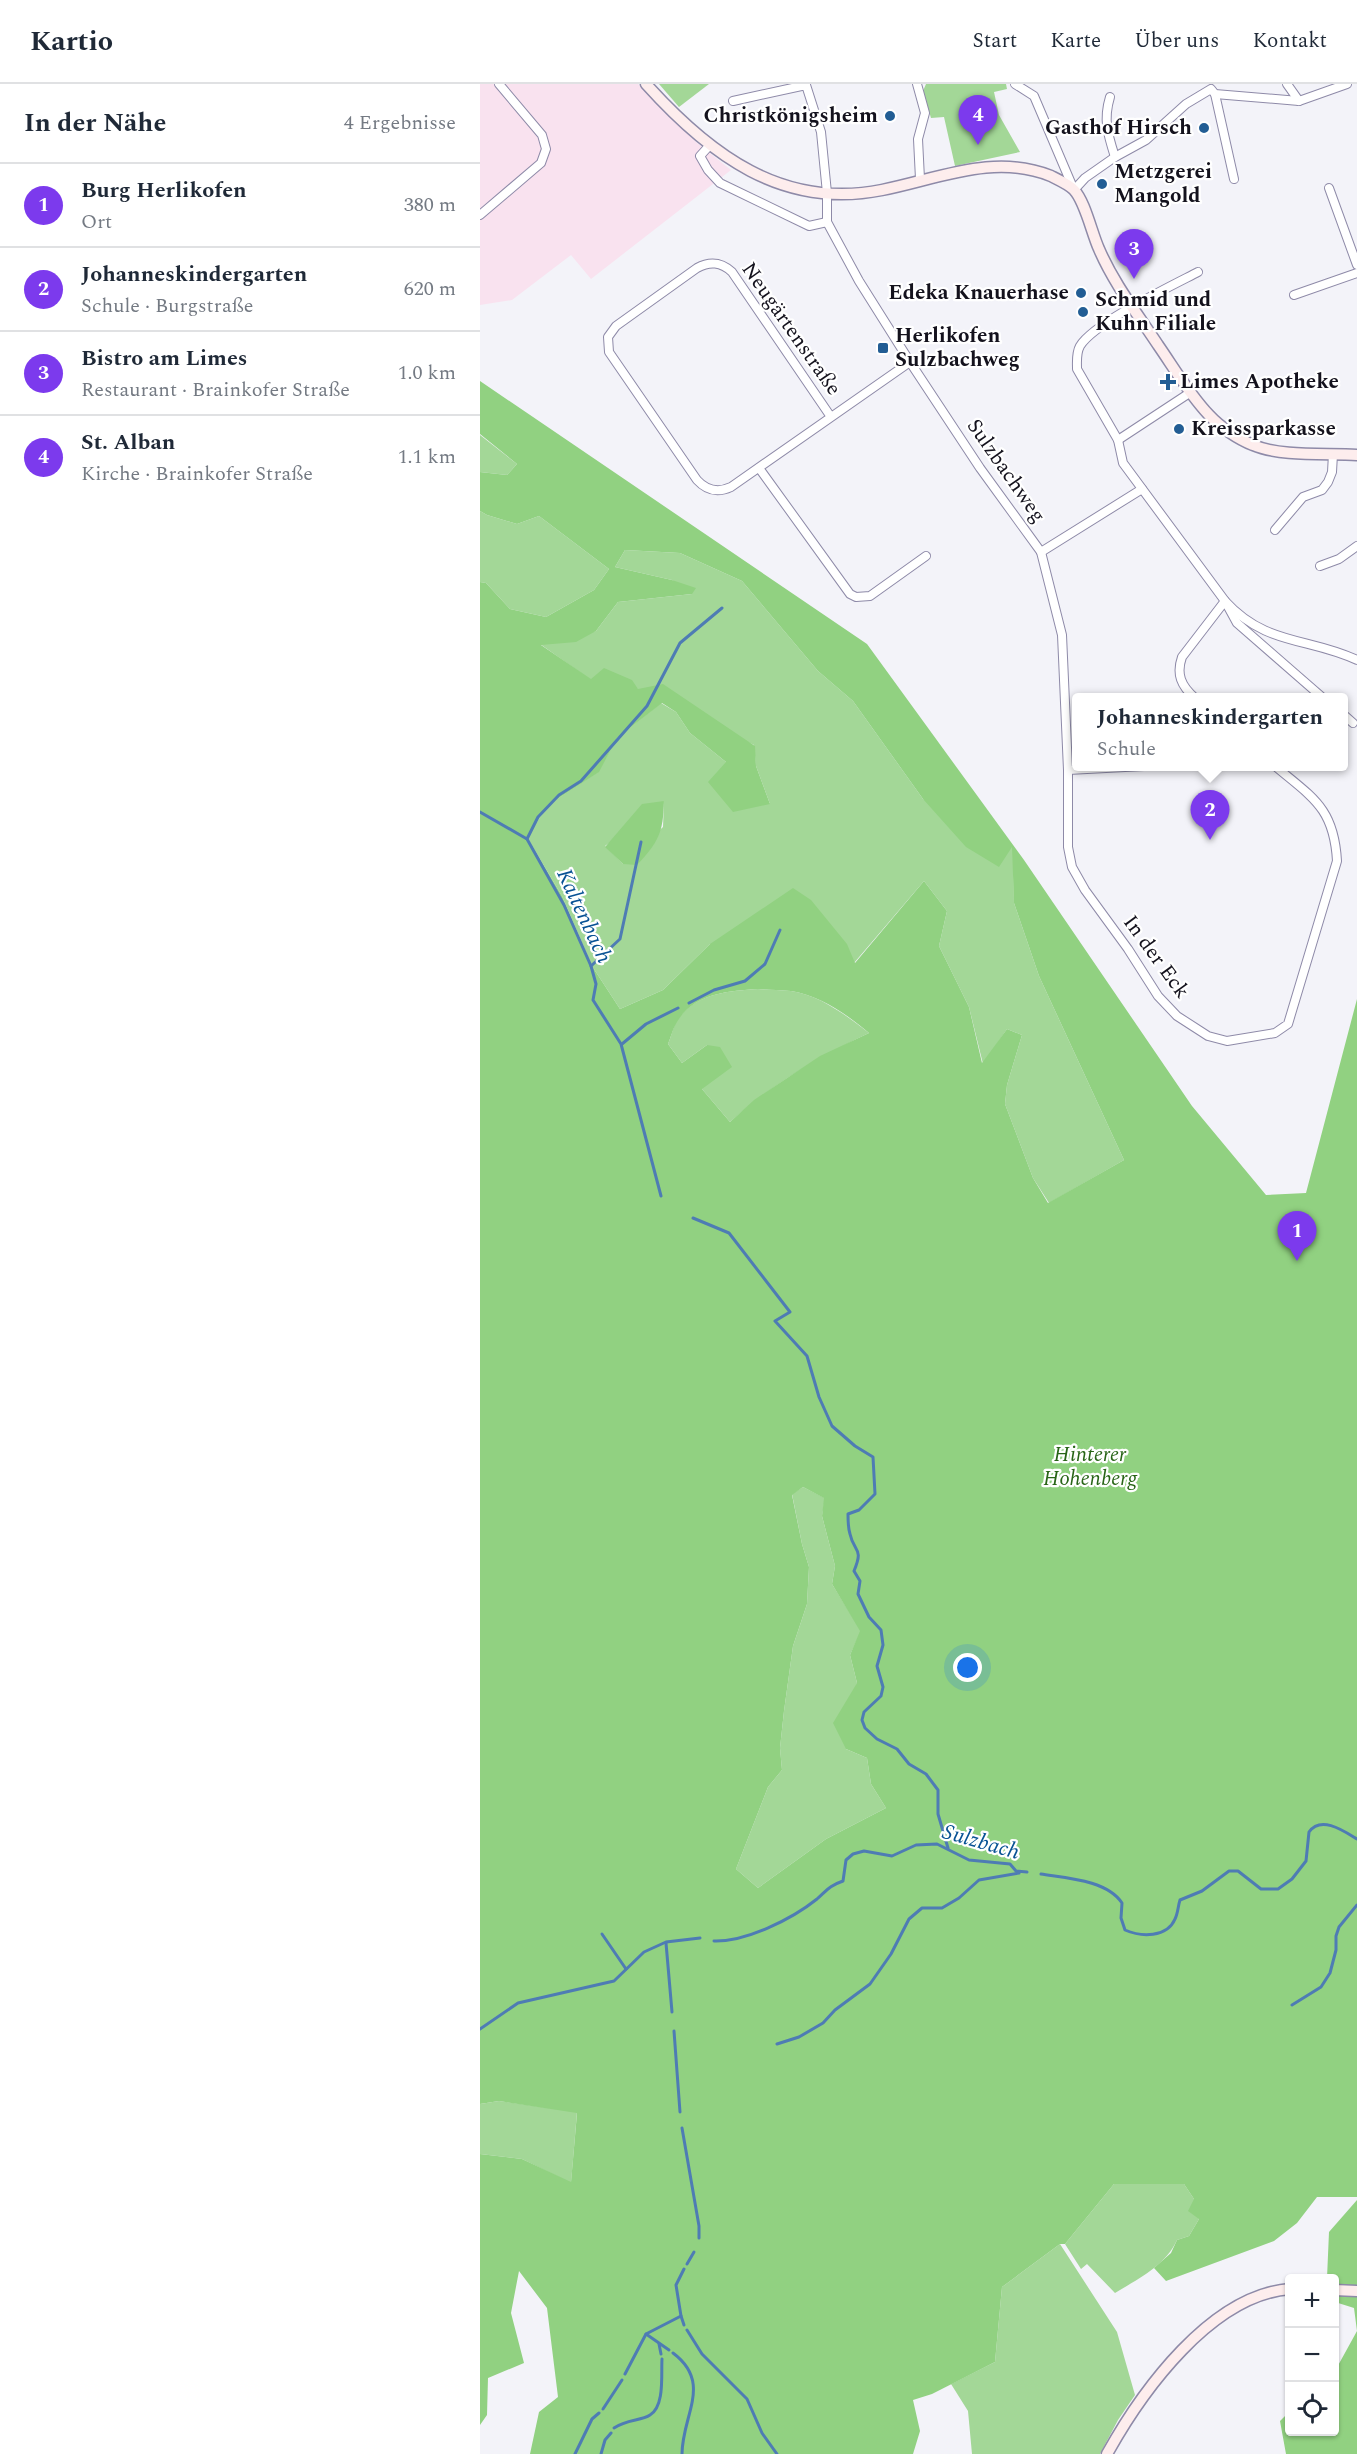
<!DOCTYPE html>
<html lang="de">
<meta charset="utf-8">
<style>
:root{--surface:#fff;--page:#f2f2f3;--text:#1f2937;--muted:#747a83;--line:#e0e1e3;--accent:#7c3aed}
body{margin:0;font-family:Spectral,serif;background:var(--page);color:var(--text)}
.controls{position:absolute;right:18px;bottom:18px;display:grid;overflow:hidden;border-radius:6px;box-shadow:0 2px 4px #0004}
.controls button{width:54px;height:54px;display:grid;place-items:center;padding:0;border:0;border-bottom:2px solid var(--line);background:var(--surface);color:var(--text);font:30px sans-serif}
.you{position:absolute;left:488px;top:1584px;width:21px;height:21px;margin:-15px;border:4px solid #fff;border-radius:50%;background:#1a73e8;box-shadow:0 0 0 9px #1a73e833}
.badge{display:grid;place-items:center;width:39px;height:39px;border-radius:50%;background:var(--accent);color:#fff;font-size:20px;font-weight:700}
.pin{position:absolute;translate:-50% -50px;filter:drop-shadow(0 2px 3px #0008)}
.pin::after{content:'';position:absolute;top:32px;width:21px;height:18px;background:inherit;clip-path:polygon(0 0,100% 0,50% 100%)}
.popup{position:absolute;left:592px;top:609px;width:276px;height:78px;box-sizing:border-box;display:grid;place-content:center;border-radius:6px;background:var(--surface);filter:drop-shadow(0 2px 4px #0005);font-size:20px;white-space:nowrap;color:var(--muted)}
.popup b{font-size:22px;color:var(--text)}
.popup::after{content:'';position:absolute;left:50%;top:100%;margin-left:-12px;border:12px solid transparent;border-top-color:var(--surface)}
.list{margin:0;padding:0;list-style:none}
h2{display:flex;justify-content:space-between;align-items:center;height:78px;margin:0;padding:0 24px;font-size:26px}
h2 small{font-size:20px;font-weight:400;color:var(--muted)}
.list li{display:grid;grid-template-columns:39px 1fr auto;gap:18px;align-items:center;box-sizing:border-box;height:84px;padding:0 24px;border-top:2px solid var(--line)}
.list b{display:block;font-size:22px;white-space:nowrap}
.list p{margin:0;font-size:20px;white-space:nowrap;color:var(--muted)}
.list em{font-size:20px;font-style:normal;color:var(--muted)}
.icon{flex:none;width:33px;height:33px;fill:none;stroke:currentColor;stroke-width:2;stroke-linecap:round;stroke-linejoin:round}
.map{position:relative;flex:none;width:877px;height:2370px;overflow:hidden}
header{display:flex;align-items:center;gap:36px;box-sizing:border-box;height:84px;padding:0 30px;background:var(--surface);border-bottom:2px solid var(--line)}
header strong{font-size:28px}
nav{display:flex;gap:33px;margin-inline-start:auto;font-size:21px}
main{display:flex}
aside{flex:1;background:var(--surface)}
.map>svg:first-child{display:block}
</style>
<header>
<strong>Kartio</strong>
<nav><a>Start</a><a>Karte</a><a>Über uns</a><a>Kontakt</a></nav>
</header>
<main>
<aside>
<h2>In der Nähe<small>4 Ergebnisse</small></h2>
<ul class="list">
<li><span class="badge">1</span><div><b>Burg Herlikofen</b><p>Ort</p></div><em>380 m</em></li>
<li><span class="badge">2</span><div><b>Johanneskindergarten</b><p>Schule · Burgstraße</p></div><em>620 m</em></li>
<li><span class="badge">3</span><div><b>Bistro am Limes</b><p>Restaurant · Brainkofer Straße</p></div><em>1.0 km</em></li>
<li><span class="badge">4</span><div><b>St. Alban</b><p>Kirche · Brainkofer Straße</p></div><em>1.1 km</em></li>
</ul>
</aside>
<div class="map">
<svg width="877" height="2370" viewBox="0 0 877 2370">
<rect width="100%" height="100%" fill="#f3f3f9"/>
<!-- industrial -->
<path fill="#f9e2ef" d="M0,0H158L216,58L251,86L111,195L91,171L32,216L0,221Z"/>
<!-- green -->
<g fill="#a3d797" fill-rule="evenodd">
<path d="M179,0H229L199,23Z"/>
<path d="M446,0H526L527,5L514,8L519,31L540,68L475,82L464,33L451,34L443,7Z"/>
<path d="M0,351L37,380L27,391L0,388Z"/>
<path d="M0,427L7,431L37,440L59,432L129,485L114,506L66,533L30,525L6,499L0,498Z"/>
<path d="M145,466L200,469L262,497L338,587L373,617L443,715L533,762L534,819L559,892L644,1076L569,1119L553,1094L525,1020L527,1001L542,951L527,945L503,980L489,923L459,862L467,827L444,797L374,879L230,860L183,906L140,925L112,882L82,812L47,753L68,721L118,688L137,654L181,619L196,628L210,649L246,678L290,720L276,682L274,661L158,605L111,596L60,560L116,547L138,518L212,510L192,496L135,483ZM184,717L183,743L143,780L125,762Z"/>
<path d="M278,905C289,906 300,906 311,907C340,911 367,932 389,949C339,973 292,1000 250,1038L222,1005L227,961L202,979L188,960C191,953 193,944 196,938C214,909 249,907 278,905Z"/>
<path d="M323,1403L345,1414L342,1432L355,1482L352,1500L381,1547L370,1571L377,1599L366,1665L387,1674L391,1700L406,1724L346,1755L278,1804L256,1785L288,1703L302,1686L300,1664L304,1627L313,1562L327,1520L329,1483L322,1460L312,1410Z"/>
<path d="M19,2017L97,2028L91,2099L42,2075L0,2070V2020Z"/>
<path d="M634,2100H704L714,2115L719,2135L709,2152L697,2156C685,2182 658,2195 635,2209L607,2180L601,2185L585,2160Z"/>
<path d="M580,2160L637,2248L655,2311L638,2336L620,2370H492L488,2327L471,2300L515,2278L522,2203Z"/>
</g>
<!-- forest -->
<g fill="#91d181" fill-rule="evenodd">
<path d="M0,297L387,560L544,776L712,1022L786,1111L826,1109L877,915V2113H837L817,2139L794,2157L686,2197L674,2184L691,2169L697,2156L709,2152L719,2135L708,2127L714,2115L704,2100H634L585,2160H580L522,2203L515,2278L452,2310L433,2316L440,2347L433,2370H50L59,2328L78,2313L67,2224L39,2187L31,2229L44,2279L8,2294L7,2331L0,2341V2070L42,2075L91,2098L97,2029L19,2017L0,2020V498L6,499L30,525L66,533L114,506L129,485L59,432L37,440L7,431L0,427V388L27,391L37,380L0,350ZM145,466L200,469L262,497L338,587L373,617L443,715L486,763L519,783L532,763L534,819L559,892L644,1076L568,1119L553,1094L525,1020L527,1001L542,951L527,945L502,979L489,923L459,862L467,827L444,797L375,879L367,860L331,816L313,804L230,860L183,906L140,925L112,882L82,812L47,753L68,721L119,688L137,654L182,619L196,628L210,649L246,678L228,698L253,728L290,720L276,682L275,662L183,600L158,605L152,596L124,584L111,595L61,561L96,558L116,547L138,518L212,510L216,504L192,496L135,483ZM278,905C289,906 300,906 311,907C339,911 368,931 389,949L340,972L274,1016L250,1038L222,1005L252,983L240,963L227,961L202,979L188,960C191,953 193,944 197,938C214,909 249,907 278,905ZM323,1403L344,1414L342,1432L355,1482L352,1500L380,1547L370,1571L377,1599L353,1639L366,1665L387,1674L391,1700L406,1724L346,1755L278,1804L256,1785L288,1703L302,1686L300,1664L304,1627L313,1562L327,1520L329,1483L322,1460L312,1411Z"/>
<path d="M184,717C183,749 179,757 157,781L143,780L125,763L162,720Z"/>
<path d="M877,2116V2370H806L800,2337L809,2328L810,2348H854L855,2287L877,2247L874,2224L855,2218L854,2194H847L849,2148Z"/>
</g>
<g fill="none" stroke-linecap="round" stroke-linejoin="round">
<!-- stream -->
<g stroke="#4e7cb4" stroke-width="3">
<path d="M0,728L47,755L84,821L111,882L116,900L113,916L141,960L181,1112"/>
<path d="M47,755L58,733L79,711L101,697L167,622L200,559L242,524"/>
<path d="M111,882L140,855L161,758"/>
<path d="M209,919L234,906L265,897L285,880L300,846"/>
<path d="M142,960L166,940L198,924"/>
<path d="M213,1134L249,1149L310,1228L295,1237L327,1272L339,1313L352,1342L375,1362L393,1373L395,1410L379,1426L368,1430C368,1437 368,1444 370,1450C374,1469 384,1463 374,1487L380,1497L378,1510L389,1533L401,1546L403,1561L397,1582L403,1603L401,1612L384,1628L382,1636L385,1644L397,1655L417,1665L429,1680L446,1690L458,1706V1730L468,1764"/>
<path d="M561,1790C586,1794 627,1796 642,1819L641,1834L645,1846C661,1853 687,1854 695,1835C698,1829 698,1822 700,1816L722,1807L749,1787H758L781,1805H798L812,1795L826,1777L829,1748C841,1731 864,1747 877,1755"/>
<path d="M122,1850L146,1885"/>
<path d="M234,1857C266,1858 312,1835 337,1815C348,1805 349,1802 363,1797L366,1776L373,1770L384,1767L412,1772L436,1761L457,1760L489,1776L530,1780L536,1787L547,1788"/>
<path d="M186,1859L192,1928"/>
<path d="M812,1921L841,1903L850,1889L856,1866V1852L859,1843L877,1821"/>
<path d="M0,1945L38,1919L134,1897L164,1868L186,1858L220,1854"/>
<path d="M194,1947L200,2028"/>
<path d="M297,1960L319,1953L343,1939L355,1926L390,1900L411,1870L429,1835L442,1824H462L479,1814L499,1796L539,1789"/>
<path d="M202,2044L219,2142V2154"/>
<path d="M207,2180L214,2168"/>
<path d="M201,2232L204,2241"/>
<path d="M207,2246L222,2270L267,2315L282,2349L297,2370"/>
<path d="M166,2250L189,2266"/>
<path d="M179,2260L181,2270"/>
<path d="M193,2269C233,2299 202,2331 202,2370"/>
<path d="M145,2290L166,2250L201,2232L196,2201L204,2185"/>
<path d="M123,2325L142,2296"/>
<path d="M134,2344C147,2335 161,2337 170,2331C185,2322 181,2290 182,2275"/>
<path d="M95,2370L112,2335L119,2329"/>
<path d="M121,2370L125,2356L131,2349"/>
</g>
<defs>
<g id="street">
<path d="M437,0L445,29L438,55L440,95"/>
<path d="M535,0L554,12L594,106L605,94L635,73L666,56L706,20L731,5L735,10L819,17L867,0"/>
<path d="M807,0L819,17"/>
<path d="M735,10L754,95"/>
<path d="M630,13C623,36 628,51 635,73"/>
<path d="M253,17L326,1L341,48L347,109V138L379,197L430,278L500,384L561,468L582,551L588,686V763L592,783L605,806L648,865L678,912L697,932L728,952L747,957L795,949L808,940L857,777C854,724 833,714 795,682"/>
<path d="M229,62L220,72L228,86L240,99L329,142L347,138"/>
<path d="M849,104L877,181"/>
<path d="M0,131L61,79L66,65L62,51L19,0"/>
<path d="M718,188C691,202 614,239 600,262C596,269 597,277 597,285L638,356L643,379L745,517C786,562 828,553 877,576"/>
<path d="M814,211L877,189"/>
<path d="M351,333L252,188C241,178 230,177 217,184L136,242L128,253L129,268L217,396C227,407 238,409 251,403L430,278"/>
<path d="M638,356L711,308"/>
<path d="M279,384L370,510L376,513L390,512L446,472"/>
<path d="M795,446L823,413L842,406L848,398L852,388L853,370"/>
<path d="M561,468L662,405"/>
<path d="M840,482L859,475L877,462"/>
<path d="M715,614C701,602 696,590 702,573L745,517L757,539L843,614"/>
<path d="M864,631L873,639"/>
<path d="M588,686L664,682"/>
</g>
<g id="secondary">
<path d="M166,0C229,70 302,126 402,106C458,95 514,69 571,92C577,95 590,101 594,106C605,117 612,150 619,165C634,200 657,229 678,261C694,284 709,310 729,331C740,343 758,355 773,361C801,373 847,369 877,371"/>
<path d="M854,2206L877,2207"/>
<path d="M627,2370C662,2307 731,2211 810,2205"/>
</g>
</defs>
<!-- street casing -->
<use href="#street" stroke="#8e8aa8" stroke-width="10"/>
<!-- secondary casing -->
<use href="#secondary" stroke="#8e8aa8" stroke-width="13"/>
<!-- street -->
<use href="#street" stroke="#fff" stroke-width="8"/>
<!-- secondary -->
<use href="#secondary" stroke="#fdeded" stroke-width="10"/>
</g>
<!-- markers -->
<g fill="#225d94" stroke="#fff" stroke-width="2">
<circle cx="410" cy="32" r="6"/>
<circle cx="724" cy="44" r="6"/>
<circle cx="622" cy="100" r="6"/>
<circle cx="601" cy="209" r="6"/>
<circle cx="603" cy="228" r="6"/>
<rect x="397" y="258" width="12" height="12" rx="3"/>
<path d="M685 289h6v6h6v6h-6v6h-6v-6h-6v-6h6z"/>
<circle cx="699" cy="345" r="6"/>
</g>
<g text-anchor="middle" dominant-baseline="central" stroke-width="4.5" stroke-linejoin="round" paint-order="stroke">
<!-- poi labels -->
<g font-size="21" font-weight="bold" fill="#14121d" stroke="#fff" text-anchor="start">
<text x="398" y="32" text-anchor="end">Christkönigsheim</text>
<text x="712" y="44" text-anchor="end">Gasthof Hirsch</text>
<text x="634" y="88">Metzgerei<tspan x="634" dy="24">Mangold</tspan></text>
<text x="589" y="209" text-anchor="end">Edeka Knauerhase</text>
<text x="615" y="216">Schmid und<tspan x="615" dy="24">Kuhn Filiale</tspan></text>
<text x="415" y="252">Herlikofen<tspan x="415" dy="24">Sulzbachweg</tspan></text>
<text x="700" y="298">Limes Apotheke</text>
<text x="711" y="345">Kreissparkasse</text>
</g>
<!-- street labels -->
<g font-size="21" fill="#14121d" stroke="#fff">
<text transform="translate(311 245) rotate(55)">Neugärtenstraße</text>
<text transform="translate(526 387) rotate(55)">Sulzbachweg</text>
<text transform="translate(676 873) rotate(54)">In der Eck</text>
</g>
<!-- park labels -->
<g font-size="21" font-style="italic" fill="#286517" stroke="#fff">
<text x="610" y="1371">Hinterer<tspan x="610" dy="24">Hohenberg</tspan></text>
</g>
<!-- water labels -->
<g font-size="22" font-style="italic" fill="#085294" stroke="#fff">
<text transform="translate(104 832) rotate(65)">Kaltenbach</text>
<text transform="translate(501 1758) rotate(16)">Sulzbach</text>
</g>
</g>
</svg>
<div class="controls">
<button>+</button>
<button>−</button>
<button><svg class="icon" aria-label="locate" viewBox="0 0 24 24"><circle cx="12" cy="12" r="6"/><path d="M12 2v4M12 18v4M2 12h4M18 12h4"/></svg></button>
</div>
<div class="you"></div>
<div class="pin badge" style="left:817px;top:1177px">1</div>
<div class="pin badge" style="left:730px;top:756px">2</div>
<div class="popup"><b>Johanneskindergarten</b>Schule</div>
<div class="pin badge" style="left:654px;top:195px">3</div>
<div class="pin badge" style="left:498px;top:61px">4</div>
</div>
</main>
